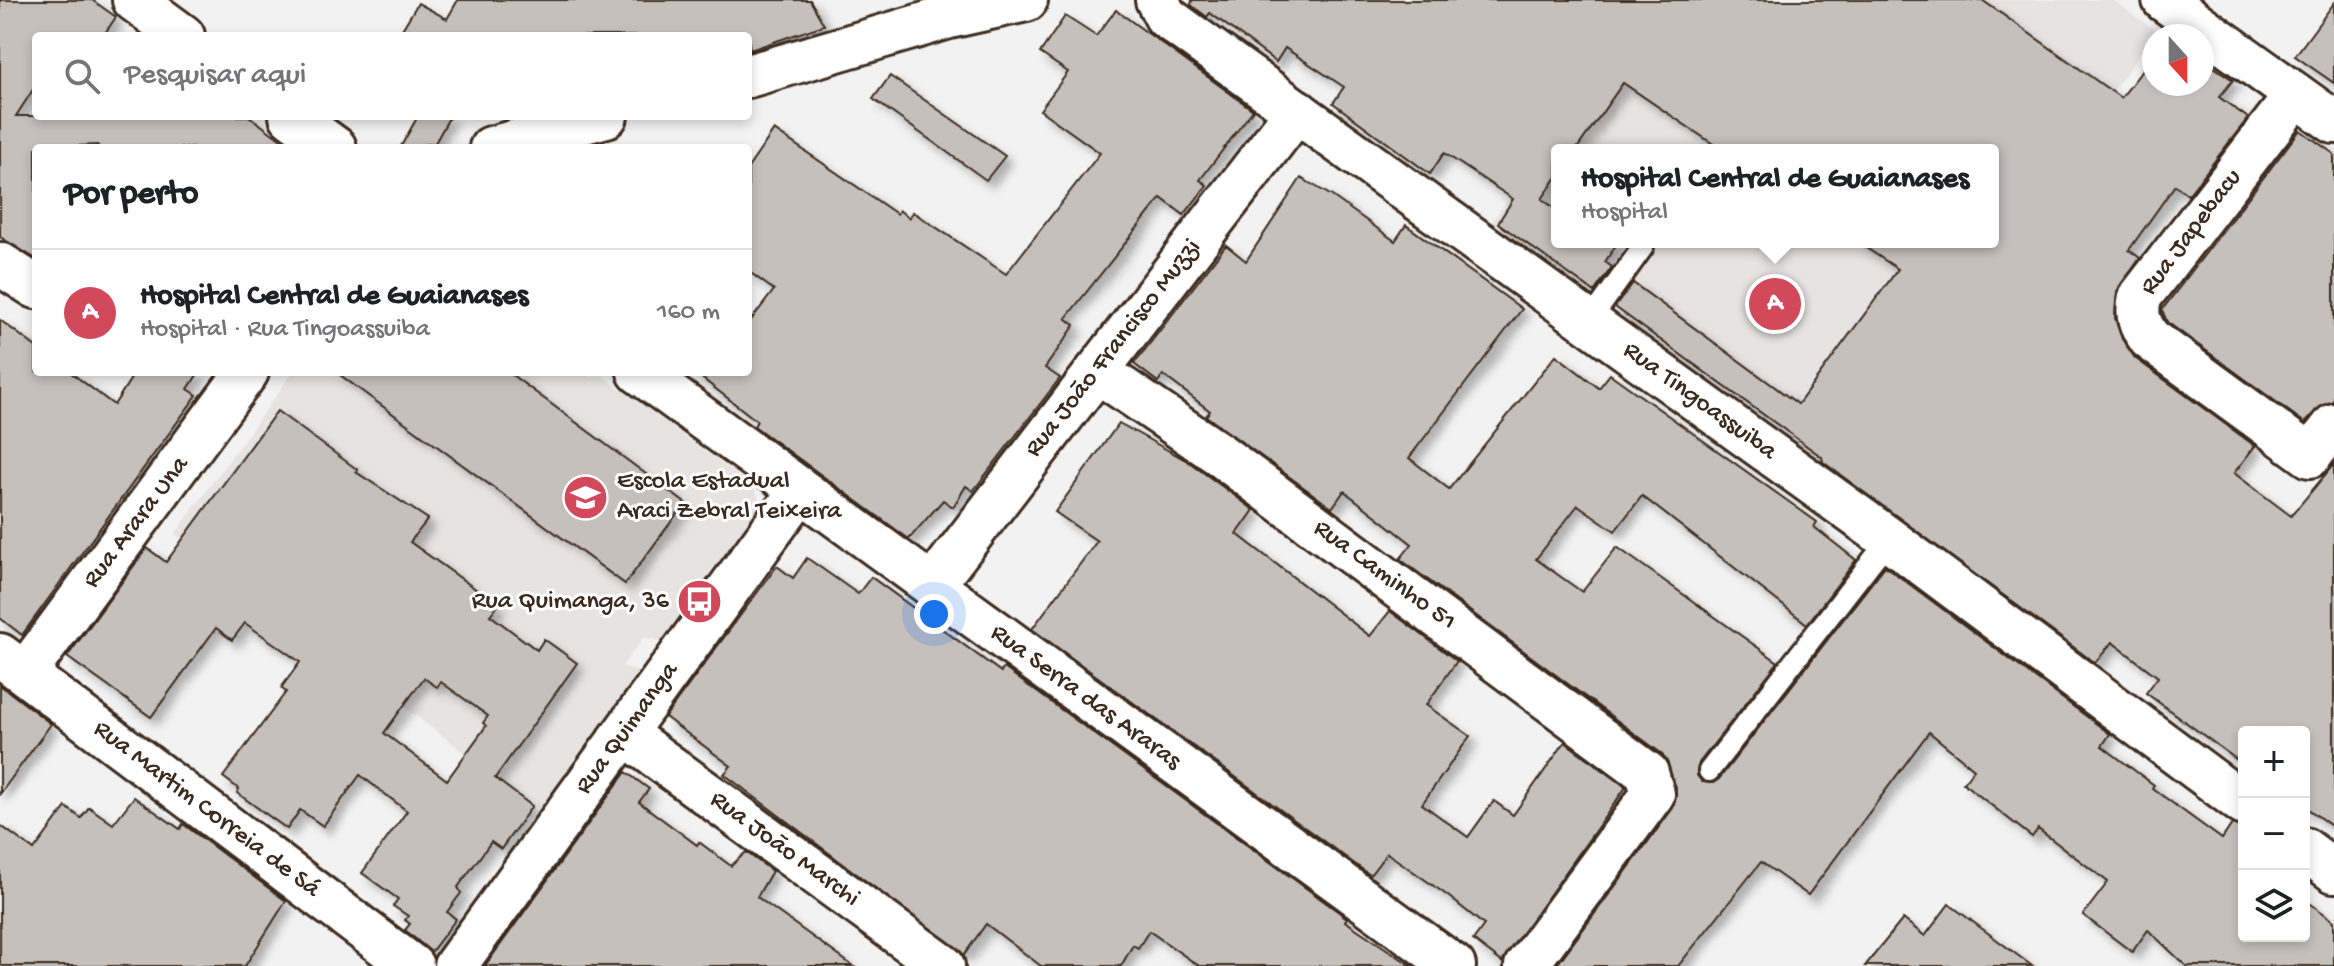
<!DOCTYPE html>
<html lang="pt">
<meta charset="utf-8">
<style>
:root{--surface:#fff;--page:#f6f6f6;--text:#202124;--muted:#757577;--line:#e0e0e0;--accent:#d1495b}
body{margin:0;font-family:"Gochi Hand",sans-serif;background:var(--page);color:var(--text)}
.controls{position:absolute;right:24px;bottom:24px;display:grid;overflow:hidden;border-radius:8px;box-shadow:0 4px 12px #0003}
.controls button{width:72px;height:72px;display:grid;place-items:center;padding:0;border:0;border-bottom:2px solid var(--line);background:var(--surface);color:var(--text);font:40px sans-serif}
.compass{position:absolute;left:2142px;top:24px;width:72px;height:72px;border-radius:50%;background:var(--surface);box-shadow:0 4px 12px #0003;rotate:159deg}
.you{position:absolute;left:934px;top:614px;width:28px;height:28px;margin:-20px;border:6px solid #fff;border-radius:50%;background:#1a73e8;box-shadow:0 0 0 12px #1a73e833}
.badge{display:grid;place-items:center;width:52px;height:52px;border-radius:50%;background:var(--accent);color:#fff;font-size:26px;font-weight:700}
.pin{position:absolute;translate:-50% -50%;border:4px solid #fff;box-shadow:0 2px 8px #0006}
.popup{position:absolute;left:1551px;top:144px;width:448px;height:104px;box-sizing:border-box;display:grid;place-content:center;border-radius:8px;background:var(--surface);filter:drop-shadow(0 2px 6px #0005);font-size:26px;white-space:nowrap;color:var(--muted)}
.popup b{font-size:30px;color:var(--text)}
.popup::after{content:'';position:absolute;left:50%;top:100%;margin-left:-16px;border:16px solid transparent;border-top-color:var(--surface)}
.list{margin:0;padding:0;list-style:none}
h2{display:flex;justify-content:space-between;align-items:center;height:104px;margin:0;padding:0 32px;font-size:34px}
h2 small{font-size:26px;font-weight:400;color:var(--muted)}
.list li{display:grid;grid-template-columns:52px 1fr auto;gap:24px;align-items:center;box-sizing:border-box;height:128px;padding:0 32px;border-top:2px solid var(--line)}
.list b{display:block;font-size:30px;white-space:nowrap}
.list p{margin:0;font-size:26px;white-space:nowrap;color:var(--muted)}
.list em{font-size:26px;font-style:normal;color:var(--muted)}
.icon{flex:none;width:44px;height:44px;fill:none;stroke:currentColor;stroke-width:2;stroke-linecap:round;stroke-linejoin:round}
.map{position:relative;flex:none;width:2334px;height:966px;overflow:hidden}
.search{position:absolute;background:var(--surface);box-shadow:0 4px 12px #0003;left:32px;top:32px;width:720px;height:88px;display:flex;align-items:center;gap:20px;box-sizing:border-box;padding:0 28px;border-radius:8px;color:var(--muted);font-size:30px}
.panel{position:absolute;background:var(--surface);box-shadow:0 4px 12px #0003;left:32px;top:144px;width:720px;height:232px;border-radius:8px}
.map>svg:first-child{display:block}
</style>
<div class="map">
<svg width="2334" height="966" viewBox="0 0 2334 966">
<defs>
<filter id="shadow"><feDropShadow dx="7" dy="7" stdDeviation="4" flood-color="#0004"/></filter>
</defs>
<rect width="100%" height="100%" fill="#f3f2f2"/>
<filter id="ink" filterUnits="userSpaceOnUse"><feTurbulence type="fractalNoise" baseFrequency=".0125" numOctaves="2"/><feDisplacementMap in="SourceGraphic" scale="16" xChannelSelector="R" yChannelSelector="G"/><feConvolveMatrix kernelMatrix="1 2 1 2 8 2 1 2 1" color-interpolation-filters="sRGB"/></filter>
<g filter="url(#ink)">
<!-- built -->
<g fill="#e6e3e2" fill-rule="evenodd">
<path d="M1650,0H2113L2156,31L1999,250L2054,440L1960,572L1483,234ZM1557,150H1993V242H1557Z"/>
<path d="M293,372H582L591,378L600,374L754,487L762,508L670,643L644,637L622,666L646,674L543,812L175,534Z"/>
</g>
<!-- building -->
<g fill="#c6c0bd" stroke="#3b2a1e" stroke-width="2" fill-rule="evenodd" filter="url(#shadow)">
<path d="M0,0H92L116,17L103,36H36V85L16,116H249L292,148H100L97,145L36,148V259L0,237Z"/>
<path d="M458,0H810L824,25L750,50L748,36H398L418,3L447,19Z"/>
<path d="M1192,0H1982L2121,98L2154,55V84H2202V59L2233,80L2219,97L2248,118L2188,195L2175,185L2129,250L2140,258L2117,292L2115,318L2122,339L2135,358L2255,446L2234,473L2291,516L2334,464V828L2304,806V732H2244V765L2146,693L2158,677L2112,642L2095,663L1823,462L1822,457L1615,307L1633,283L1798,404L1898,269L1857,242H1993V150H1722L1623,83L1576,150H1557V177L1542,199L1557,210V242H1618L1605,262L1612,267L1594,292L1498,223L1513,199L1444,153L1430,174L1333,103L1344,87L1285,48L1276,62L1210,13L1207,17L1191,5Z"/>
<path d="M2334,3V83L2295,56Z"/>
<path d="M1116,10L1253,110L1200,180L1207,185L1184,215L1161,198L1066,318L1075,325L1045,368L1060,378L973,491L966,486L953,507L943,500L909,539L754,426L757,421L694,372H748V324L774,290L748,271V168L774,130L897,214L899,210L909,218L913,212L1006,274L1100,153L1040,110L1068,72L1040,53L1065,16L1096,36Z"/>
<path d="M890,76L1005,156L986,180L873,99Z"/>
<path d="M418,116H450L435,143L400,148Z"/>
<path d="M2300,130L2334,154V400L2316,410L2305,423L2167,322L2162,310Z"/>
<path d="M1301,178L1332,196L1395,241L1406,225L1522,309L1409,458L1449,489L1556,355L1599,388L1610,374L1817,522L1814,527L1856,560L1807,624L1642,496L1615,531L1578,505L1536,559L1582,592L1617,547L1778,662L1699,763L1697,775L1702,782L1713,783L1719,779L1885,566L2110,734L2102,746L2154,785L2152,788L2222,839L2232,824L2244,828V936H2304V899L2334,921V966H2186L2148,930L2132,952L2083,915L2108,882L2038,829L2032,837L1963,783L1974,769L1929,732L1808,895L1761,862L1678,966H1556L1673,808L1676,787L1662,754L1400,559L1412,544L1344,491L1332,508L1206,416L1210,411L1163,375L1158,382L1134,364L1226,245L1246,261Z"/>
<path d="M0,320L36,347V372H70L114,405L135,372H199L188,389L197,395L22,635L0,618Z"/>
<path d="M336,372H508L685,503L625,584Z"/>
<path d="M277,411L358,470L356,472L428,519L410,542L498,605L490,615L537,650L544,639L577,663L495,778L532,806L501,849L491,842L458,887L461,893L447,912L456,919L431,952L405,930L410,924L405,920L408,916L393,906L398,899L362,873L407,811L360,775L323,826L300,810L287,829L237,793L239,789L223,777L286,692L281,688L300,662L245,623L232,640L216,628L151,717L67,657L147,548L166,562ZM424,678L437,687L441,682L488,716L483,723L486,726L447,780L384,733Z"/>
<path d="M1119,423L1189,462L1254,510L1237,534L1370,636L1390,611L1457,661L1426,705L1470,736L1422,804L1468,837L1494,801L1513,815L1565,742L1626,787L1502,962L1473,940L1484,925L1448,896L1387,853L1370,875L1032,629L1097,541L1055,512Z"/>
<path d="M807,558L858,594L871,577L1001,672L1004,668L1347,918L1345,921L1412,966H1199L1149,931L1138,948L1133,945L1121,966H1041L986,924L964,955L724,774L731,766L665,717L777,566L793,578Z"/>
<path d="M0,685L51,724L0,794Z"/>
<path d="M626,772L649,789L639,802L697,845L699,842L731,866L746,852L772,871L757,897L853,966H485Z"/>
<path d="M134,797L180,829L183,824L286,901L245,966H0V825L34,850L66,807L81,818L89,807L113,824Z"/>
<path d="M1949,904L2032,966H1865L1903,919L1925,936Z"/>
</g>
<g fill="none" stroke-linecap="round" stroke-linejoin="round">
<defs>
<g id="lane">
<path d="M1589,322L1643,247"/>
<path d="M1709,771L1889,539"/>
</g>
<g id="street">
<path d="M134,0L183,36"/>
<path d="M1157,0L1166,17L1889,539L2244,804"/>
<path d="M2164,0L2334,122"/>
<path d="M748,76L949,17L1026,0"/>
<path d="M2296,95L2140,297C2136,315 2139,324 2150,339L2310,456L2334,425"/>
<path d="M291,116L335,148"/>
<path d="M491,148L606,116"/>
<path d="M0,264L36,287"/>
<path d="M1097,371L1219,454L1647,773L1653,794L1526,966"/>
<path d="M639,372L1454,966"/>
<path d="M932,586L1297,111"/>
<path d="M0,655L412,966"/>
<path d="M25,673L247,372"/>
<path d="M625,734L943,966"/>
<path d="M2304,849L2334,871"/>
<path d="M455,966L800,491"/>
</g>
</defs>
<!-- lane casing -->
<use href="#lane" stroke="#3b2a1e" stroke-width="26"/>
<!-- street casing -->
<use href="#street" stroke="#3b2a1e" stroke-width="48"/>
<!-- lane -->
<use href="#lane" stroke="#fff" stroke-width="20"/>
<!-- street -->
<use href="#street" stroke="#fff" stroke-width="42"/>
</g>
</g>
<!-- icons -->
<defs>
<symbol id="school-disc" viewBox="-11 -11 22 22"><circle r="9.5" fill="#d1495b" stroke="#fff"/><path d="M0-5L7-2L0 1L-7-2ZM-4 1L0 2.5L4 1V4Q0 6-4 4Z" fill="#fff"/></symbol>
<symbol id="bus-disc" viewBox="-11 -11 22 22"><circle r="9.5" fill="#d1495b" stroke="#fff"/><path d="M-5-6H5V4H4V6H2V4H-2V6H-4V4H-5ZM-3.5-4V0h7V-4ZM-3.5 1.2v1.5H-2V1.2ZM2 1.2v1.5H3.5V1.2Z" fill="#fff"/></symbol>
</defs>
<g fill-rule="evenodd">
<use href="#school-disc" x="560" y="472" width="51" height="51"/>
<use href="#bus-disc" x="674" y="576" width="51" height="51"/>
</g>
<g text-anchor="middle" dominant-baseline="central" stroke-width="6" stroke-linejoin="round" paint-order="stroke">
<!-- street labels -->
<g font-size="26" fill="#3b2a1e" stroke="#fff">
<text transform="translate(2192 233) rotate(-53)">Rua Japebacu</text>
<text transform="translate(1114 349) rotate(-52)">Rua João Francisco Muzzi</text>
<text transform="translate(1699 402) rotate(36)">Rua Tingoassuiba</text>
<text transform="translate(137 523) rotate(-53)">Rua Arara Una</text>
<text transform="translate(1384 576) rotate(36)">Rua Caminho 51</text>
<text transform="translate(1085 698) rotate(36)">Rua Serra das Araras</text>
<text transform="translate(628 729) rotate(-54)">Rua Quimanga</text>
<text transform="translate(206 810) rotate(37)">Rua Martim Correia de Sá</text>
<text transform="translate(784 850) rotate(36)">Rua João Marchi</text>
</g>
<!-- poi labels -->
<g font-size="26" fill="#3b2a1e" stroke="#fff" text-anchor="start">
<text x="617" y="482">Escola Estadual<tspan x="617" dy="30">Araci Zebral Teixeira</tspan></text>
<text x="669" y="602" text-anchor="end">Rua Quimanga, 36</text>
</g>
</g>
</svg>
<div class="controls">
<button>+</button>
<button>−</button>
<button><svg class="icon" aria-label="layers" viewBox="0 0 24 24"><path d="M12 4l9 5-9 5-9-5zM3 14l9 5 9-5"/></svg></button>
</div>
<svg class="compass" viewBox="-18 -18 36 36"><path d="M0-13l5 13h-10z" fill="#e53935"/><path d="M0 13l5-13h-10z" fill="#757577"/></svg>
<div class="you"></div>
<div class="pin badge" style="left:1775px;top:304px">A</div>
<div class="popup"><b>Hospital Central de Guaianases</b>Hospital</div>
<div class="search"><svg class="icon" aria-label="search" viewBox="0 0 24 24"><circle cx="10" cy="10" r="6"/><path d="M15 15l6 6"/></svg>Pesquisar aqui</div>
<section class="panel">
<h2>Por perto<small></small></h2>
<ul class="list">
<li><span class="badge">A</span><div><b>Hospital Central de Guaianases</b><p>Hospital · Rua Tingoassuiba</p></div><em>160 m</em></li>
</ul>
</section>
</div>
